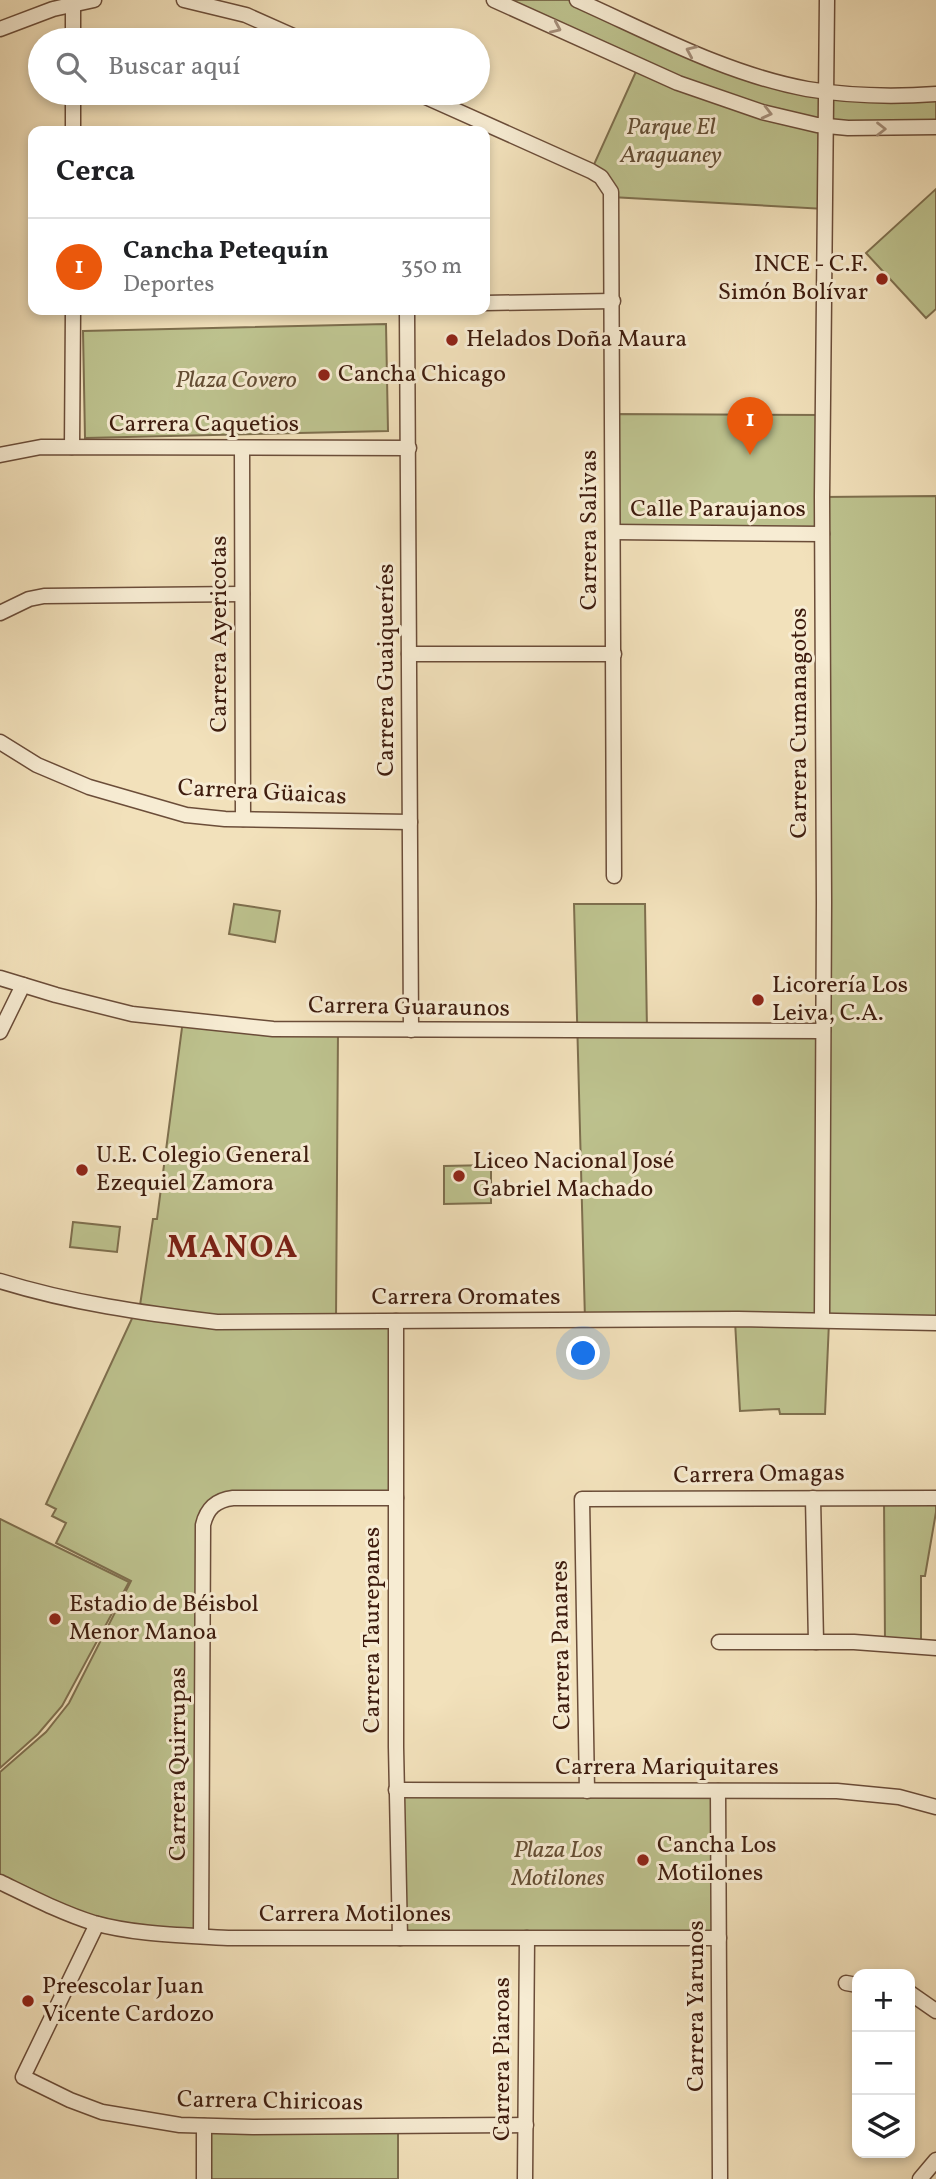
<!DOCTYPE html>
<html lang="es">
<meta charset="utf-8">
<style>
:root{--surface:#fff;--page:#f6f6f6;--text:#202124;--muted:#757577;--line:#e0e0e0;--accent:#ea580c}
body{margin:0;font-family:Vollkorn,serif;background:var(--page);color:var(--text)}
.controls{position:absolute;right:21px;bottom:21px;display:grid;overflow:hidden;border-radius:14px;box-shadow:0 4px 10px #0003}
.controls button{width:63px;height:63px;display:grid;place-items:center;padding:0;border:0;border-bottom:2px solid var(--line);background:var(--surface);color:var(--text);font:35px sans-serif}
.you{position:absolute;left:584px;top:1354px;width:24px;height:24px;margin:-18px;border:5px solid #fff;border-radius:50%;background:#1a73e8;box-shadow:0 0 0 10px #1a73e833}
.badge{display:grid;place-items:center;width:46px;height:46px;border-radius:50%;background:var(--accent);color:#fff;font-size:23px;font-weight:700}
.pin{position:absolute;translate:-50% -58px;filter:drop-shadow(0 2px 4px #0008)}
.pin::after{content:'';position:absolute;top:37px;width:24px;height:21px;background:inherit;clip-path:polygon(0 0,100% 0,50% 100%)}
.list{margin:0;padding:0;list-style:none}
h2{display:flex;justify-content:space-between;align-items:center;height:91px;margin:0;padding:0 28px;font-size:30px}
h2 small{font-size:23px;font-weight:400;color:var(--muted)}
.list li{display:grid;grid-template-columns:46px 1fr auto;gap:21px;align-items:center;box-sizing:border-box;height:98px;padding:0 28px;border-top:2px solid var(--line)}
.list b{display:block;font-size:26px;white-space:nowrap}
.list p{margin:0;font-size:23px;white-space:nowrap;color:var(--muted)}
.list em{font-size:23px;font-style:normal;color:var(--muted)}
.icon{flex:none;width:38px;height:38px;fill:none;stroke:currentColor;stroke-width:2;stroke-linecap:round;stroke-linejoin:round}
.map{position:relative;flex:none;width:936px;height:2179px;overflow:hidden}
.search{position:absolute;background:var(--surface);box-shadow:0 4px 10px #0003;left:28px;top:28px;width:462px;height:77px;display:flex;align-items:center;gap:18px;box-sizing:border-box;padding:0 24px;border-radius:38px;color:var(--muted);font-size:26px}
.panel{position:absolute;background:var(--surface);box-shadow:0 4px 10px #0003;left:28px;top:126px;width:462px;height:189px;border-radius:14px}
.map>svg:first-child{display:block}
</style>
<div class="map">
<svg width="936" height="2179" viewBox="0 0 936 2179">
<rect width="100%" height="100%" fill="#f2e1bb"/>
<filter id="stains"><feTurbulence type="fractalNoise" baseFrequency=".00286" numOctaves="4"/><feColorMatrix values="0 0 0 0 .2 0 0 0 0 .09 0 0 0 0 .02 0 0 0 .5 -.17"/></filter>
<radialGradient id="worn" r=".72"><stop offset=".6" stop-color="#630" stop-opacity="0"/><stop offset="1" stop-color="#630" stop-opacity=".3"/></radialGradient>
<!-- green -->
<g fill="#bdc28e" stroke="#7e6f4e" stroke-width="2">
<path d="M494,0H577L779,82L936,94V127L826,126L825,209L611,197L591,171L639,65Z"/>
<path d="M936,189V309L926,318L866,253Z"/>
<path d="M386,324L388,431L85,438L83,331Z"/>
<path d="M613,414L823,415L822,497L936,496V1323L585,1320L574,904H645L647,1031H823L822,534L613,532Z"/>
<path d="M234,904L280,911L275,942L229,934Z"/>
<path d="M183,1020L338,1030L336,1321H396V1498H233L209,1509L201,1936L118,1928L0,1882V1772L46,1732L69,1703L131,1581L56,1543L66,1523L52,1516L56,1509L46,1504L135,1312H139L153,1219H157Z"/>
<path d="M491,1165V1203L444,1204V1166Z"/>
<path d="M73,1222L120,1227L117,1252L70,1247Z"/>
<path d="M735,1321L829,1322L825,1414H780L779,1409L740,1411Z"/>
<path d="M884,1497L936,1499V1512L925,1576H921V1645L885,1643Z"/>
<path d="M0,1519L129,1582L62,1706L38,1734L0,1768Z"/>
<path d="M396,1790L718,1791L719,1938H400Z"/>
<path d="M398,2125V2179H204V2126Z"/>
</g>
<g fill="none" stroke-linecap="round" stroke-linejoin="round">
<defs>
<g id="street">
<path d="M184,0L246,15L302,40"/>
<path d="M494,0L678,83L762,112L817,125L848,128L936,127"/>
<path d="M577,0C651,33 726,74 807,89C849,96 894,97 936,94"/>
<path d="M0,29L53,9L94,0"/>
<path d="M73,40V4"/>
<path d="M417,93L591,171L601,177L611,192L614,876"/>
<path d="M73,131V93"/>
<path d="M485,303L613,301"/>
<path d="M407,310L411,1030"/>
<path d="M72,447L73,310"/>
<path d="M242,448L243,819"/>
<path d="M0,455L41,447L409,448"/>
<path d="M613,532L822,534"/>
<path d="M0,613L29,599L44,596L242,594"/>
<path d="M409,654H614"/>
<path d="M0,742L37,765L89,787L186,815L225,819L410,822"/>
<path d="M0,978L56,995L132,1014L273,1029L823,1031"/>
<path d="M0,1032L23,985"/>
<path d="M0,1281C71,1303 143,1313 217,1322L738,1319L936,1323"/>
<path d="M822,1320L824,902L822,497L827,0"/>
<path d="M396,1321V1747L400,1938"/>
<path d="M813,1498L816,1642"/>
<path d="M719,1642H854L936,1648"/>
<path d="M396,1790L837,1791L899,1797L936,1807"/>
<path d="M587,1791L582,1499L936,1498"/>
<path d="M718,1791L720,2179"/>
<path d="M0,1882C31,1897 62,1913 94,1923C137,1935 184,1935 228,1938H719"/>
<path d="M97,1924L23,2077L70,2100L102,2112L180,2125L253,2127L526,2125"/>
<path d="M201,1936L203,1525C207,1508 216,1500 233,1498H396"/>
<path d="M846,1983L857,1985"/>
<path d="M910,1993L936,2011"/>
<path d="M204,2126V2179"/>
<path d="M525,2179L527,1938"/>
<path d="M920,2179L936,2160"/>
</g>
</defs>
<!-- street casing -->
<use href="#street" stroke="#6b4d39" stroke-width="17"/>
<!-- street -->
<use href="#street" stroke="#f7ecd3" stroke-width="14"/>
</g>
<!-- one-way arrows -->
<defs><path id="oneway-chevron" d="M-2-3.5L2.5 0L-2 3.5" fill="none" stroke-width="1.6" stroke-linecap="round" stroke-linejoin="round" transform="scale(1.75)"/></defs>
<g stroke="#a48e7a">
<use href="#oneway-chevron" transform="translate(556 28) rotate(24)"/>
<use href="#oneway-chevron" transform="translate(691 51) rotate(-156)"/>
<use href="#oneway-chevron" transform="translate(767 113) rotate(14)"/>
<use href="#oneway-chevron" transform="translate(881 129)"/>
</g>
<!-- markers -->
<g fill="#8f2418" stroke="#f7ecd3" stroke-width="2.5">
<circle cx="882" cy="279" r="7"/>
<circle cx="452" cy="340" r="7"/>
<circle cx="324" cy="375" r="7"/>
<circle cx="758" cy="1000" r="7"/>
<circle cx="82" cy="1170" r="7"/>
<circle cx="459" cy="1176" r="7"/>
<circle cx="55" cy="1619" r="7"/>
<circle cx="643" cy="1860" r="7"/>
<circle cx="28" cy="2001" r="7"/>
</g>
<g text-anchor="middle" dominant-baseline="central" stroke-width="6" stroke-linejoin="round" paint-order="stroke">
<!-- park labels -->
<g font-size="24" font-style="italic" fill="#644e34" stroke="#f7ecd3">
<text x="671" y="128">Parque El<tspan x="671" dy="28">Araguaney</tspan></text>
<text x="236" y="381">Plaza Covero</text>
<text x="558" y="1851">Plaza Los<tspan x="558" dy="28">Motilones</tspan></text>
</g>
<!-- poi labels -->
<g font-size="24" fill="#3e1c0e" stroke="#f7ecd3" text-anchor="start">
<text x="868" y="265" text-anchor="end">INCE - C.F.<tspan x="868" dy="28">Simón Bolívar</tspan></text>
<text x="466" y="340">Helados Doña Maura</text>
<text x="338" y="375">Cancha Chicago</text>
<text x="772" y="986">Licorería Los<tspan x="772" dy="28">Leiva, C.A.</tspan></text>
<text x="96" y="1156">U.E. Colegio General<tspan x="96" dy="28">Ezequiel Zamora</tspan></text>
<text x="473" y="1162">Liceo Nacional José<tspan x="473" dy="28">Gabriel Machado</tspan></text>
<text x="69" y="1605">Estadio de Béisbol<tspan x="69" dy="28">Menor Manoa</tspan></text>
<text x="657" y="1846">Cancha Los<tspan x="657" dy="28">Motilones</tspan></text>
<text x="42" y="1987">Preescolar Juan<tspan x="42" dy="28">Vicente Cardozo</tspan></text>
</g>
<!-- street labels -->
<g font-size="24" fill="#3e1c0e" stroke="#f7ecd3">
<text x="204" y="425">Carrera Caquetios</text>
<text x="718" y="510">Calle Paraujanos</text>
<text transform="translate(590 530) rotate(-90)">Carrera Salivas</text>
<text transform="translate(220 634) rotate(-90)">Carrera Ayericotas</text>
<text transform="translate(387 670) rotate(-90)">Carrera Guaiqueríes</text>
<text transform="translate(800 723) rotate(-90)">Carrera Cumanagotos</text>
<text transform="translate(262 793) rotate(3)">Carrera Güaicas</text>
<text transform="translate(409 1008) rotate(1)">Carrera Guaraunos</text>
<text x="466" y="1298">Carrera Oromates</text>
<text transform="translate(759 1475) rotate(-1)">Carrera Omagas</text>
<text transform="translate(373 1630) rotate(-90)">Carrera Taurepanes</text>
<text transform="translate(562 1645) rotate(-91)">Carrera Panares</text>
<text transform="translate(179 1764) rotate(-90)">Carrera Quirrupas</text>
<text x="667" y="1768">Carrera Mariquitares</text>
<text x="355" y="1915">Carrera Motilones</text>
<text transform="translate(697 2006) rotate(-90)">Carrera Yarunos</text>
<text transform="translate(503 2059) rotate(-90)">Carrera Piaroas</text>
<text transform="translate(270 2102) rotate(1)">Carrera Chiricoas</text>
</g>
<!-- district labels -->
<g font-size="32" font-weight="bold" letter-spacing="2" fill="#7a1f14" stroke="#f7ecd3">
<text x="233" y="1249">MANOA</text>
</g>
</g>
<rect width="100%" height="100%" filter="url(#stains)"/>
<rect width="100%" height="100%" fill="url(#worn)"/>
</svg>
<div class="controls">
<button>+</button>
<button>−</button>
<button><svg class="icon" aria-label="layers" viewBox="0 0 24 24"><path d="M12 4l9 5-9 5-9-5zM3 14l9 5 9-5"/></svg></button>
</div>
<div class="you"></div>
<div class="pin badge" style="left:750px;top:455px">1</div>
<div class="search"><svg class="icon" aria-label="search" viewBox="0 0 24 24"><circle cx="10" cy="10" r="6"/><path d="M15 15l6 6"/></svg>Buscar aquí</div>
<section class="panel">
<h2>Cerca<small></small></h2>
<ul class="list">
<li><span class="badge">1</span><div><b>Cancha Petequín</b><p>Deportes</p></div><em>350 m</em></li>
</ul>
</section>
</div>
